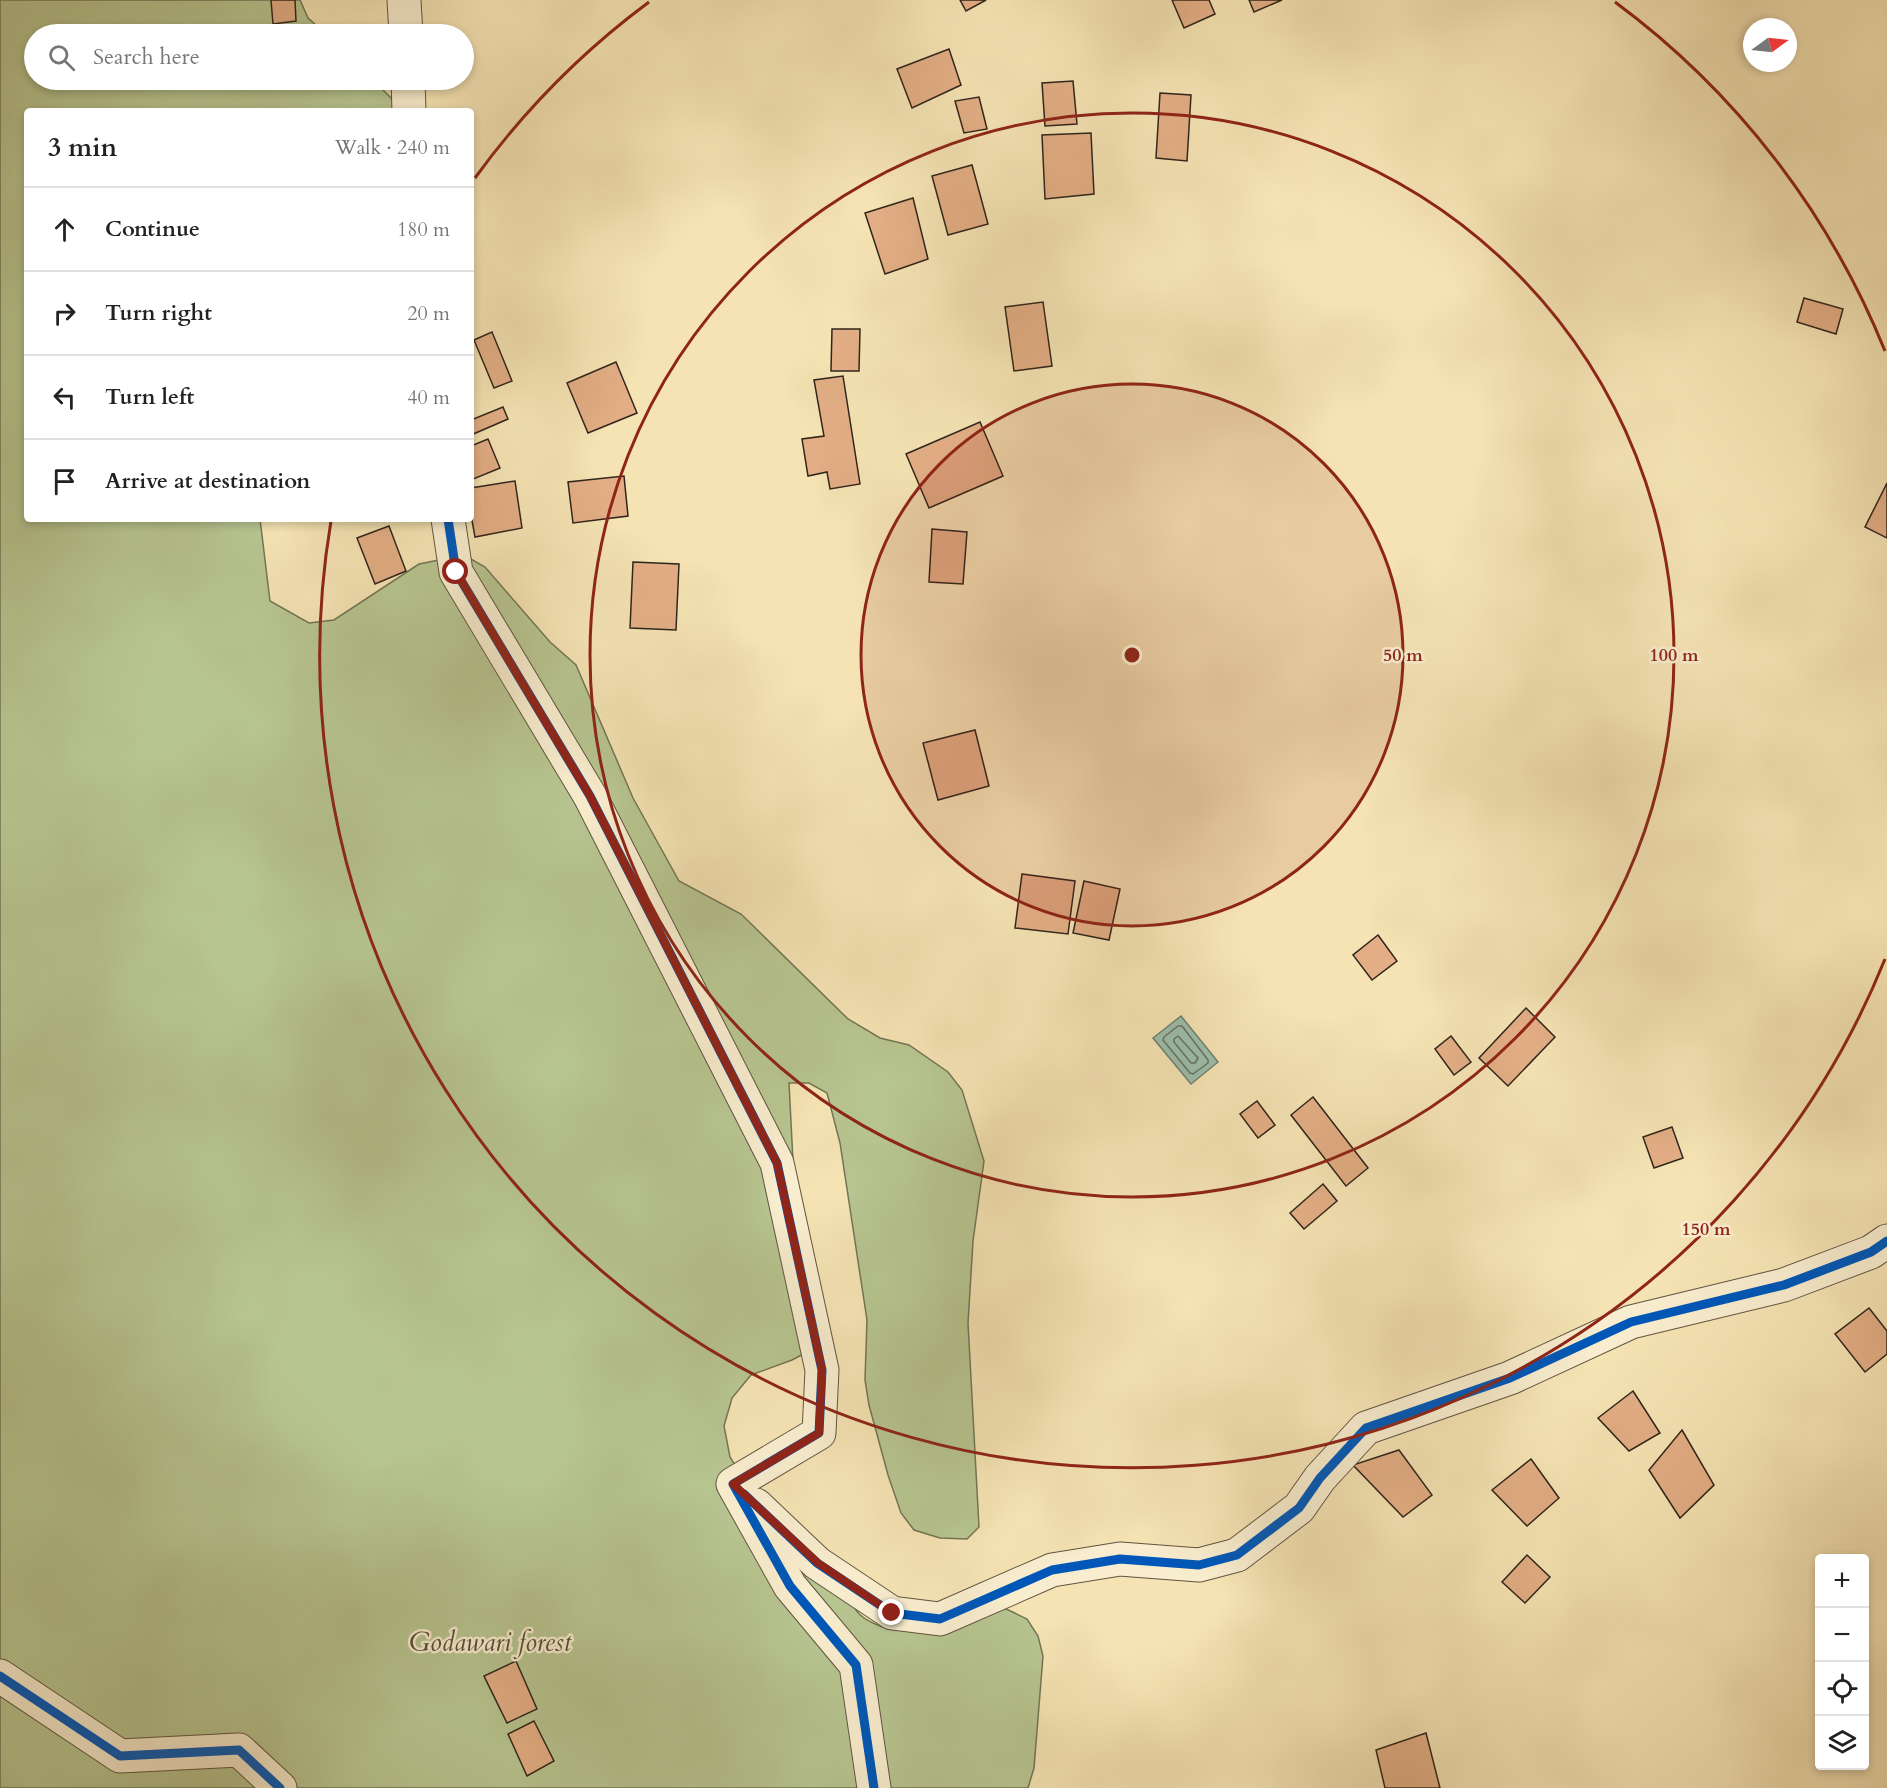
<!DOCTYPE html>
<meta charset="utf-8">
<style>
:root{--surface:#fff;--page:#f6f6f6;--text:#222;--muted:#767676;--line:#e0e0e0}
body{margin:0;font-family:Cardo,serif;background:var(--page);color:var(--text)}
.controls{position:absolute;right:18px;bottom:18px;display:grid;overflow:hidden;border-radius:6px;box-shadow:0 3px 9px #0003}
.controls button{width:54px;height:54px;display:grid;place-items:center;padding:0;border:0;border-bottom:2px solid var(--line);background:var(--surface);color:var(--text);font:30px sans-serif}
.compass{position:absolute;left:1743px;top:18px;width:54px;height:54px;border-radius:50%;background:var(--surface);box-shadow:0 3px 9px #0003;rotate:75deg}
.stop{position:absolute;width:18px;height:18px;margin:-14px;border:4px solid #8f2418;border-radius:50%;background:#fff}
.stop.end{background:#8f2418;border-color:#fff;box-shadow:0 2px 6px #0008}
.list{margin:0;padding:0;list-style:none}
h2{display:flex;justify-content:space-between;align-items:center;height:78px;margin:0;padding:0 24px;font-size:26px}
h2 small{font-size:20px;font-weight:400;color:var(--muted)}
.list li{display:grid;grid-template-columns:39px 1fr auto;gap:18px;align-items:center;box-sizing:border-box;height:84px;padding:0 24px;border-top:2px solid var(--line)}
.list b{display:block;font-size:22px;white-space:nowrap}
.list em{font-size:20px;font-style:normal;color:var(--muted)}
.icon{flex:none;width:33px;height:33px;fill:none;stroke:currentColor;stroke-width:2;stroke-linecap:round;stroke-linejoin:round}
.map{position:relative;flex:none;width:1887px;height:1788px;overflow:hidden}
.search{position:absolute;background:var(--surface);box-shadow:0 3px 9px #0003;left:24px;top:24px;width:450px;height:66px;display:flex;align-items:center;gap:15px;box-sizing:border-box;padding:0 21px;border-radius:33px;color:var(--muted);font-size:22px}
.panel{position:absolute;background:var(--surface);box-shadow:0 3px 9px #0003;left:24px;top:108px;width:450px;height:414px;border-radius:6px}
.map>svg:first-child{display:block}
</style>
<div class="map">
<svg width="1887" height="1788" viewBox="0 0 1887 1788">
<rect width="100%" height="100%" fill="#f5e3b3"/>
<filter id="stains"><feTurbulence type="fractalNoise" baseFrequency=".00333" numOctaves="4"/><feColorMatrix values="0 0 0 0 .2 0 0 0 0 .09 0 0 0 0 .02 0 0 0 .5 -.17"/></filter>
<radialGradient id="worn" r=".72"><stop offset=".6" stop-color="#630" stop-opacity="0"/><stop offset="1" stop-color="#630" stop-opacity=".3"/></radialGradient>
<!-- green -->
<path fill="#b7c590" stroke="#737556" stroke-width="1.5" d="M0,0H300L308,18L326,34H34V80H373L404,111H27V519H260L270,601L309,623L334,620L419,564L464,555L485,567L550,642L576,665L633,798L679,881L741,914L848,1019L880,1038L909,1045L948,1072L962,1090L984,1161L973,1241L968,1323L979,1527L967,1539L940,1538L914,1530L901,1513L888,1475L869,1405L865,1380L867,1320L840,1143L827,1093L809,1083H789L796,1220L813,1349L792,1360L751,1375L732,1398L724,1426L730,1457L746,1483L844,1587C855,1614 861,1620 888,1629L953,1597L979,1596L1027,1619L1038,1636L1043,1656L1034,1768L1028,1788H0Z"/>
<!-- water -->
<path fill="#9cbeab" stroke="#708171" stroke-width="1.5" d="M1181,1016L1218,1062L1191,1084L1153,1038Z"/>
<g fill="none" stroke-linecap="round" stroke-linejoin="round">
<!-- shore -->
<g stroke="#667263" stroke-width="1.5">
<path d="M1178,1026H1182L1208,1060V1063L1193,1074L1190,1073L1163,1040L1164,1037Z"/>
<path d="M1178,1036L1198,1058L1195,1063H1191L1174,1042V1039Z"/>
</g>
</g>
<!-- building -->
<g fill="#e3ae85" stroke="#2f251b" stroke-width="1.5">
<path d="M271,0H295L296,21L273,24Z"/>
<path d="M960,0H986L966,11Z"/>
<path d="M1172,0H1209L1215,14L1184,28Z"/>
<path d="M1249,0H1282L1254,12Z"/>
<path d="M949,49L961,85L912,108L897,69Z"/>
<path d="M1073,81L1077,124L1045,126L1042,83Z"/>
<path d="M1160,93L1191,95L1187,161L1156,158Z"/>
<path d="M979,97L987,129L964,133L955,101Z"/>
<path d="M1091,133L1094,194L1045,199L1042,135Z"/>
<path d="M972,165L988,224L948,235L932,176Z"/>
<path d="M913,198L928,259L885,274L865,213Z"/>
<path d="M1804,298L1843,309L1836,334L1797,322Z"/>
<path d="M1043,302L1052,366L1014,371L1005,307Z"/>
<path d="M832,329H860L859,371H831Z"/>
<path d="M492,332L512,381L494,388L474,340Z"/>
<path d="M616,362L637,413L588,433L567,383Z"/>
<path d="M843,376L860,484L830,489L827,472L808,476L802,439L824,436L814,380Z"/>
<path d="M503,407L508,419L471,435V420Z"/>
<path d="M980,422L1003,476L929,508L906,454Z"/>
<path d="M488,439L500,468L471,480V446Z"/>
<path d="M624,476L628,516L573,523L568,482Z"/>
<path d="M515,481L522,528L475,537L471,515V488Z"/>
<path d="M1887,483V538L1865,527Z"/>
<path d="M389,526L406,571L375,584L357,538Z"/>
<path d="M932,529L967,532L963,584L929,582Z"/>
<path d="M633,562L679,564L676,630L630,628Z"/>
<path d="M975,730L989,786L938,800L923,743Z"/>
<path d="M1022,874L1075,881L1068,934L1015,928Z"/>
<path d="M1084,881L1120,889L1109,940L1073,933Z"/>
<path d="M1378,935L1397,961L1372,980L1353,955Z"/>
<path d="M1526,1008L1555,1037L1508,1086L1479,1058Z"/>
<path d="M1451,1036L1471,1062L1454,1075L1435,1049Z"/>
<path d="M1313,1097L1368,1168L1346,1186L1291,1115Z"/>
<path d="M1257,1101L1275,1125L1258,1138L1240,1114Z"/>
<path d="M1672,1127L1683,1158L1654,1168L1643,1137Z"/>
<path d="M1323,1184L1337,1201L1304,1229L1290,1213Z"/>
<path d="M1869,1308L1887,1331V1354L1865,1372L1835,1334Z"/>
<path d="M1633,1391L1660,1433L1629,1451L1598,1418Z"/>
<path d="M1682,1430L1714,1485L1680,1518L1649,1470Z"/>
<path d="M1399,1450L1432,1495L1403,1517L1353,1465Z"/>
<path d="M1531,1459L1559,1498L1527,1526L1492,1490Z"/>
<path d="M1527,1555L1550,1577L1525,1603L1502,1582Z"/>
<path d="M516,1661L537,1709L507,1723L484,1676Z"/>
<path d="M534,1721L554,1761L527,1776L508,1734Z"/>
<path d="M1426,1733L1440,1788H1385L1376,1750Z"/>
</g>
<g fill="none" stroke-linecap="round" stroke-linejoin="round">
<defs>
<g id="street">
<path d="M404,0L406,34"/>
<path d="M408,80L409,111"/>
<path d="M448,519L456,572L590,796L777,1163L822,1370L819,1433L733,1484L790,1586L856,1665L874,1788"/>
<path d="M756,1505L817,1563L892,1613L940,1619L1052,1570L1120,1559L1199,1565L1237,1555L1299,1508L1320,1478L1366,1428L1510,1378L1631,1322L1784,1285L1871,1252L1887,1241"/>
<path d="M0,1676L120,1756L239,1750L280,1788"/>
</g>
</defs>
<!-- street casing -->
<use href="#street" stroke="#605441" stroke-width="35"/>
<!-- street -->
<use href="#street" stroke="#f8edce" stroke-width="33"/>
<defs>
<g id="cycleway">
<path d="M448,519L456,572L590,796L777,1163L822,1370L819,1433L733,1484L790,1586L856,1665L874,1788"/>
<path d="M744,1494L817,1563L892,1613L940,1619L1052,1570L1120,1559L1199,1565L1237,1555L1299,1508L1320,1478L1366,1428L1510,1378L1631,1322L1784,1285L1871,1252L1887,1241"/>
<path d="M0,1676L120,1756L239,1750L280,1788"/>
</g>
</defs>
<!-- cycleway casing -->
<use href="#cycleway" stroke="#f8edce" stroke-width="13"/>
<!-- cycleway -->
<use href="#cycleway" stroke="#0057b8" stroke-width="9"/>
</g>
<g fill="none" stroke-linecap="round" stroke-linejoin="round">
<!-- route -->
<path stroke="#8f2418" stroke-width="8" d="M456,572L590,796L777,1163L822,1370L819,1433L733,1484L818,1563L892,1613"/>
</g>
<!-- distance rings -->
<circle cx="1132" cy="655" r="271" fill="#8f2418" fill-opacity=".12"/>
<g fill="none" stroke="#8f2418" stroke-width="3">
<circle cx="1132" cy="655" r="271"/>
<circle cx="1132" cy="655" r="542"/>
<path d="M1885 959A812 812 0 0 1 331 521M475 178A812 812 0 0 1 649 2M1615 2A812 812 0 0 1 1885 351"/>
</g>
<g text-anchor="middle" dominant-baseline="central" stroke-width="5" stroke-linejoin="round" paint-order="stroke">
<!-- park labels -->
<g font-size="26" font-style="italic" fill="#514d38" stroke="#f8edce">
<text x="490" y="1642">Godawari forest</text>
</g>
</g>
<circle cx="1132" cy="655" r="9" fill="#8f2418" stroke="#f8edce" stroke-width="3"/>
<g font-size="18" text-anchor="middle" font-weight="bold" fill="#8f2418" stroke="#f8edce" stroke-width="5" stroke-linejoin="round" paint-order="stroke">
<text x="1403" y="661">50 m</text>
<text x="1674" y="661">100 m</text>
<text x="1706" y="1235">150 m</text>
</g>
<rect width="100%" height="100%" filter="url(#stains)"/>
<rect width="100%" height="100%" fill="url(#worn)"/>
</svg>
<div class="controls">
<button>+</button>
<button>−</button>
<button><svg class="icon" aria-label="locate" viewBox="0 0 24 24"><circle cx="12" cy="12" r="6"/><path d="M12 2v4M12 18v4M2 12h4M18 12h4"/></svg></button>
<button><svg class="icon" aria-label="layers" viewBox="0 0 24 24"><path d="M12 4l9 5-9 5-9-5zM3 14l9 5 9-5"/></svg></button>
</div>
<svg class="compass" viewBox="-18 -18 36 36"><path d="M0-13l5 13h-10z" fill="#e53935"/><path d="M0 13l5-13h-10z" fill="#767676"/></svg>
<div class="stop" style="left:456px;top:572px"></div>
<div class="stop end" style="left:892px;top:1613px"></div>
<div class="search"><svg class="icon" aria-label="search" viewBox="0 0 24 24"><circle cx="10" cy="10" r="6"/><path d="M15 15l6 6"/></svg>Search here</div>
<section class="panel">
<h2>3 min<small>Walk · 240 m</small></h2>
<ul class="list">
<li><svg class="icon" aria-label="ahead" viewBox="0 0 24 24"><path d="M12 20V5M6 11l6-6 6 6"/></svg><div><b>Continue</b></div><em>180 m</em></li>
<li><svg class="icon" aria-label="right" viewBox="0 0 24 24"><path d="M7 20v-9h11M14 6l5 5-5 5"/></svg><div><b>Turn right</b></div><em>20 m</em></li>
<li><svg class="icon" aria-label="left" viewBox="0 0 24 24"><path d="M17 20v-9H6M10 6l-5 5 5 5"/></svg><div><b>Turn left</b></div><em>40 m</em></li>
<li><svg class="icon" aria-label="arrive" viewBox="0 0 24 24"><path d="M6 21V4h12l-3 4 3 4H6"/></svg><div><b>Arrive at destination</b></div></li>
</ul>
</section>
</div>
